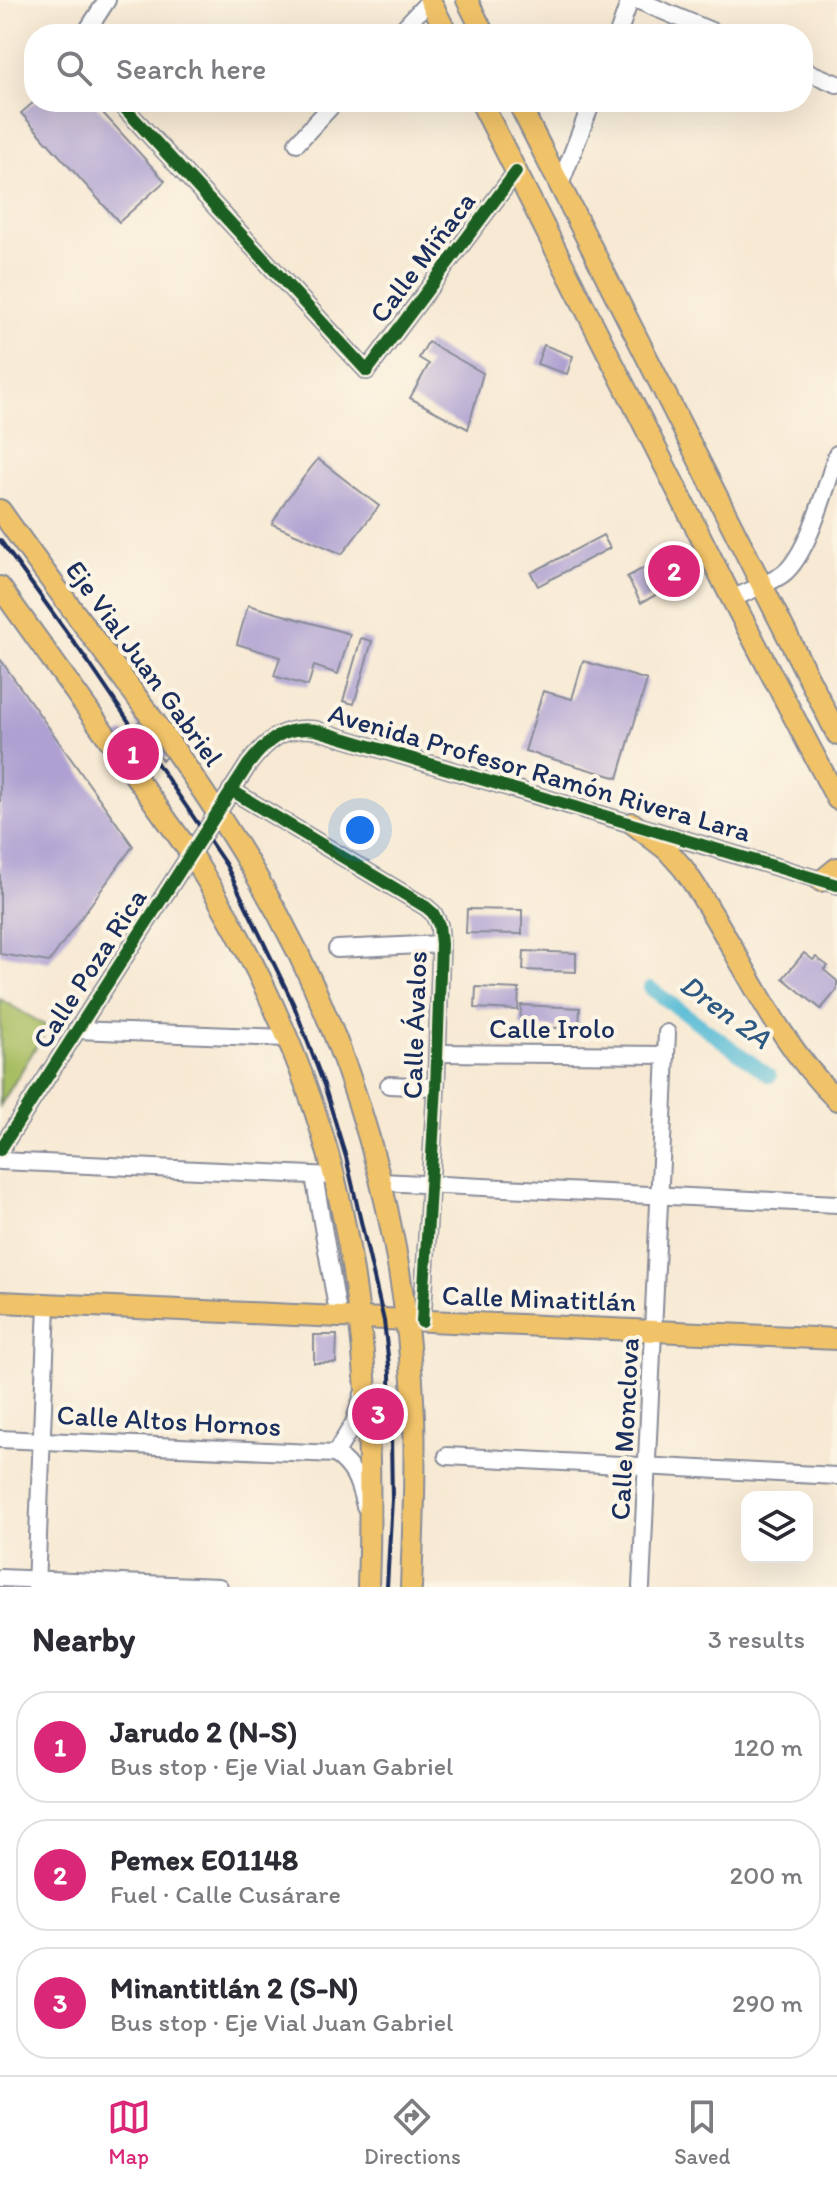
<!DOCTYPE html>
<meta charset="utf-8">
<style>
:root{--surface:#fff;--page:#f7f7f7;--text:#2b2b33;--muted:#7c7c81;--line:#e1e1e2;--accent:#db2777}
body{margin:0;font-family:Itim,sans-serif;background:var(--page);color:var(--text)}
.controls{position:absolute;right:24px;bottom:24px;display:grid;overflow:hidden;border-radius:16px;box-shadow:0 8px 32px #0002}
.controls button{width:72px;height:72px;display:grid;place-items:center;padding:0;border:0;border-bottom:2px solid var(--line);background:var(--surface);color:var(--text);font:40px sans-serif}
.you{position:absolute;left:360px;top:830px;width:28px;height:28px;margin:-20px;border:6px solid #fff;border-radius:50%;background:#1a73e8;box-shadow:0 0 0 12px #1a73e833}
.badge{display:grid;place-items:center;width:52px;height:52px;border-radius:50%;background:var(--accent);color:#fff;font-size:26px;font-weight:700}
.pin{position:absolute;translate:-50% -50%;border:4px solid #fff;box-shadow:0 2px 8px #0006}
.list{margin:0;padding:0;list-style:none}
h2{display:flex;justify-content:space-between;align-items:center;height:104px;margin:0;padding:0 32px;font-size:34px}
h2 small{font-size:26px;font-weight:400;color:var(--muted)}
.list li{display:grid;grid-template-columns:52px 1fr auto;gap:24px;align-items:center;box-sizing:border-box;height:112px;margin:0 16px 16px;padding:0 16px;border:2px solid var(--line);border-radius:32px}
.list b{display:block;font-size:30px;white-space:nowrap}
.list p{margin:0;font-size:26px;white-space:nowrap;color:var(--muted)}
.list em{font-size:26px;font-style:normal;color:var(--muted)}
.icon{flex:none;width:44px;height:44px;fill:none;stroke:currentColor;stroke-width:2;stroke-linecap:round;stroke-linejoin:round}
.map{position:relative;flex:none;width:837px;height:1587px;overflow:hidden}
.search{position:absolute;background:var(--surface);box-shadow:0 8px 32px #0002;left:24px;right:24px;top:24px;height:88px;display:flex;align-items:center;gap:20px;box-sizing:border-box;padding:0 28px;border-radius:32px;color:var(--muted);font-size:30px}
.sheet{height:488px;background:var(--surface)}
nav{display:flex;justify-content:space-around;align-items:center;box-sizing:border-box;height:112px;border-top:2px solid var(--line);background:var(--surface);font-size:22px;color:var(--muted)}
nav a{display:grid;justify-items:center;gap:4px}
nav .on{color:var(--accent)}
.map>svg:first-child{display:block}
</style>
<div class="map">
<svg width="837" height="1587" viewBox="0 0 837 1587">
<rect width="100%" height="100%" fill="#fcf5e5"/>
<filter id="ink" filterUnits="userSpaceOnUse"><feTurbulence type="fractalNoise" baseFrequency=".0125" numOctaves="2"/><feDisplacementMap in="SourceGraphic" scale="16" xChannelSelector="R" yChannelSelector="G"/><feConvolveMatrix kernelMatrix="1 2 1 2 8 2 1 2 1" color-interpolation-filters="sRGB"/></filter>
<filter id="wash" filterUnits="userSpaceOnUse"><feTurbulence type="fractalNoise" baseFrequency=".006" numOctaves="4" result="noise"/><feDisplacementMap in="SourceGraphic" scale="32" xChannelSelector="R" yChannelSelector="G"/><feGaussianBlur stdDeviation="1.8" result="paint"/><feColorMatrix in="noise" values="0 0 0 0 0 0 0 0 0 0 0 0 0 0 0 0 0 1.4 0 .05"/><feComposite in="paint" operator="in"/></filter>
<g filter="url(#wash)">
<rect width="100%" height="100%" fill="#f7e9d3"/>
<!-- green -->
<path fill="#a8be62" stroke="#627660" stroke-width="2" d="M0,999L48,1027L0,1106Z"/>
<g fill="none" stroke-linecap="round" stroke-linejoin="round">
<!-- canal -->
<path stroke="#57bbd5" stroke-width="14" d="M650,988L770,1076"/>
</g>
<g id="blocks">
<!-- building -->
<g fill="#aea1d2">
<path d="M34,102H93L165,181L119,222L21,113Z"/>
<path d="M428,342L483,373L468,429L410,398L429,364L419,358Z"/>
<path d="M544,345L573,356L567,374L537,364Z"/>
<path d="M318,459L379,506L342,554L272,524L286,500Z"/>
<path d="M603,535L610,548L538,586L531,573Z"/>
<path d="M675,551L689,577L641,603L627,577Z"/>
<path d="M248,605L350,634L338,674L314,666L308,686L274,676L280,657L237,644Z"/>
<path d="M361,638L372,641L354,704L343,701Z"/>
<path d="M0,659L133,846L49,962L0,954Z"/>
<path d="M583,661L647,680L618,778L525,751L543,691L572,699Z"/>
<path d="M143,719L169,755L162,760L136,724Z"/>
<path d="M124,732L149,770L143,774L116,738Z"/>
<path d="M467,909L522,910V934L466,933Z"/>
<path d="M524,951L576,953V972L523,970Z"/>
<path d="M804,953L813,960L816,957L828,966L824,970L837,981V990L821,1009L783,978Z"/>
<path d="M476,987L519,989L518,1010L475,1008Z"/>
<path d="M521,1005L580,1008L579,1029L520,1026Z"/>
<path d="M314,1335H337L336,1363H314Z"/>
<path d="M396,1389H405L407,1432L397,1433Z"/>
<path d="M382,1391L383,1436L374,1437L372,1392Z"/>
</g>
</g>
</g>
<g filter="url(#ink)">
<use href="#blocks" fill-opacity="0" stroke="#898c98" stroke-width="2"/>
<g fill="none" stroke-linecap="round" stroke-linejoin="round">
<defs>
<g id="minor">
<path d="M637,0L718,34"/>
<path d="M85,34L107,0"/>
<path d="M398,34L430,0"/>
<path d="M618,34L630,0"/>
<path d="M803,70L837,84"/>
<path d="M119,102L367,371L516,172"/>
<path d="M297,143L335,102"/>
<path d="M560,185L592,102"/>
<path d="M732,599C748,591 769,584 783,574C809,554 826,485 837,454"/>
<path d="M231,790L426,907L433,913L439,925L441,944L436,1087L422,1322"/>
<path d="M337,949L441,944"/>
<path d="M76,1030L287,1038"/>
<path d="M438,1053L666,1055"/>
<path d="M389,1085L436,1087"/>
<path d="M0,1150L248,765C267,740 283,726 316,730L837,885"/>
<path d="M0,1161L334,1176"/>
<path d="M314,1176L339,1319"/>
<path d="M381,1182L837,1204"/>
<path d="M0,1439L335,1454"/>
<path d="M335,1454C355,1467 359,1484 365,1506"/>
<path d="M335,1454L354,1423L363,1394"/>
<path d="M447,1456L837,1476"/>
<path d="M0,1578L219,1587"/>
<path d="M36,1587L47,1304"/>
<path d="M641,1587L667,1033"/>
</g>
<g id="major">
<path d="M430,0L447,34"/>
<path d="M467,0L484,34"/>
<path d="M481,102L732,599L837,799"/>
<path d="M518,102L837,734"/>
<path d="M0,510C86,632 181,748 257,877C353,1038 407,1230 414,1418C416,1474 413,1531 411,1587"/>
<path d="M0,587L191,854C253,953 305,1062 334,1176C367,1310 373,1450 368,1587"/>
<path d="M632,823L667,850L683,868C737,944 769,1034 837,1100"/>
<path d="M821,881L837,868"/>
<path d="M0,1302L837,1339"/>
</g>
</defs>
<!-- minor casing -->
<use href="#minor" stroke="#898c98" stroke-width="20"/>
<!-- major casing -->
<use href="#major" stroke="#898c98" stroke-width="24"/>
<!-- minor -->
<use href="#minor" stroke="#fff" stroke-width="16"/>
<!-- major -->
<use href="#major" stroke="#f1c369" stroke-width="20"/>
<!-- rail -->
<path stroke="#1b2f5e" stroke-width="4" d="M0,540L89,663L226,865L293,1003L324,1085L346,1157L384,1321L390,1374L392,1499L387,1587"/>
<defs>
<g id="cycleway">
<path d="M119,102L367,371L516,172"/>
<path d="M231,790L426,907L433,913L439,925L441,944L436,1087L422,1322"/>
<path d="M0,1150L248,765C267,740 283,726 316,730L837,885"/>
</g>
</defs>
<!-- cycleway casing -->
<use href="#cycleway" stroke="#fcf5e5" stroke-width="17"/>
<!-- cycleway -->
<use href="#cycleway" stroke="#1b5e20" stroke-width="12"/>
</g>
</g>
<g text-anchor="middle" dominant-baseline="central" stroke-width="8" stroke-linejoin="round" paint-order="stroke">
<!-- street labels -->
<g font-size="28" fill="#1b2f5e" stroke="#fcf5e5">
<text transform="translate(422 257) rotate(-53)">Calle Miñaca</text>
<text transform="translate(145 663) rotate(54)">Eje Vial Juan Gabriel</text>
<text transform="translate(540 772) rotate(16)">Avenida Profesor Ramón Rivera Lara</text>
<text transform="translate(89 968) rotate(-57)">Calle Poza Rica</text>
<text transform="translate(414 1025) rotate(-88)">Calle Ávalos</text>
<text x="552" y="1028">Calle Irolo</text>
<text transform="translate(539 1298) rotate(2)">Calle Minatitlán</text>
<text transform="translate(169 1420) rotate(3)">Calle Altos Hornos</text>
<text transform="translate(624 1429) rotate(-87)">Calle Monclova</text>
</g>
<!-- water labels -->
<g font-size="30" font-style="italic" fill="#2d5982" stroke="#fcf5e5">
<text transform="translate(726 1011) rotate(36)">Dren 2A</text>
</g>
</g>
</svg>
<div class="controls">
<button><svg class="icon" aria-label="layers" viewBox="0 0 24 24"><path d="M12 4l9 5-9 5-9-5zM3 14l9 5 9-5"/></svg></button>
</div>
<div class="you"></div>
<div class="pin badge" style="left:133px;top:754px">1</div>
<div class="pin badge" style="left:674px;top:571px">2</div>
<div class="pin badge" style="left:378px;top:1414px">3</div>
<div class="search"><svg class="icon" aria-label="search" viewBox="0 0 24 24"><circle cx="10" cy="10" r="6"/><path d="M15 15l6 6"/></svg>Search here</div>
</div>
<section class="sheet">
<h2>Nearby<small>3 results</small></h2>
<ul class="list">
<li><span class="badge">1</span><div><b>Jarudo 2 (N-S)</b><p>Bus stop · Eje Vial Juan Gabriel</p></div><em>120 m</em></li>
<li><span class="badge">2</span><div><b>Pemex E01148</b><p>Fuel · Calle Cusárare</p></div><em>200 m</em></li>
<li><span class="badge">3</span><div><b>Minantitlán 2 (S-N)</b><p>Bus stop · Eje Vial Juan Gabriel</p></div><em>290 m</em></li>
</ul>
</section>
<nav>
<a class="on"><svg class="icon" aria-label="map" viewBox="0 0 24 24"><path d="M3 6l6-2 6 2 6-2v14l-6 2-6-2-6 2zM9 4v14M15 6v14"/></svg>Map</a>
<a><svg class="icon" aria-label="directions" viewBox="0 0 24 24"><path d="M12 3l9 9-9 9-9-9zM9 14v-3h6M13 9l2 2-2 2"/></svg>Directions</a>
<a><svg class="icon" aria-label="saved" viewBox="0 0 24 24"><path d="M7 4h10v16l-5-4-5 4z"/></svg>Saved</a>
</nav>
